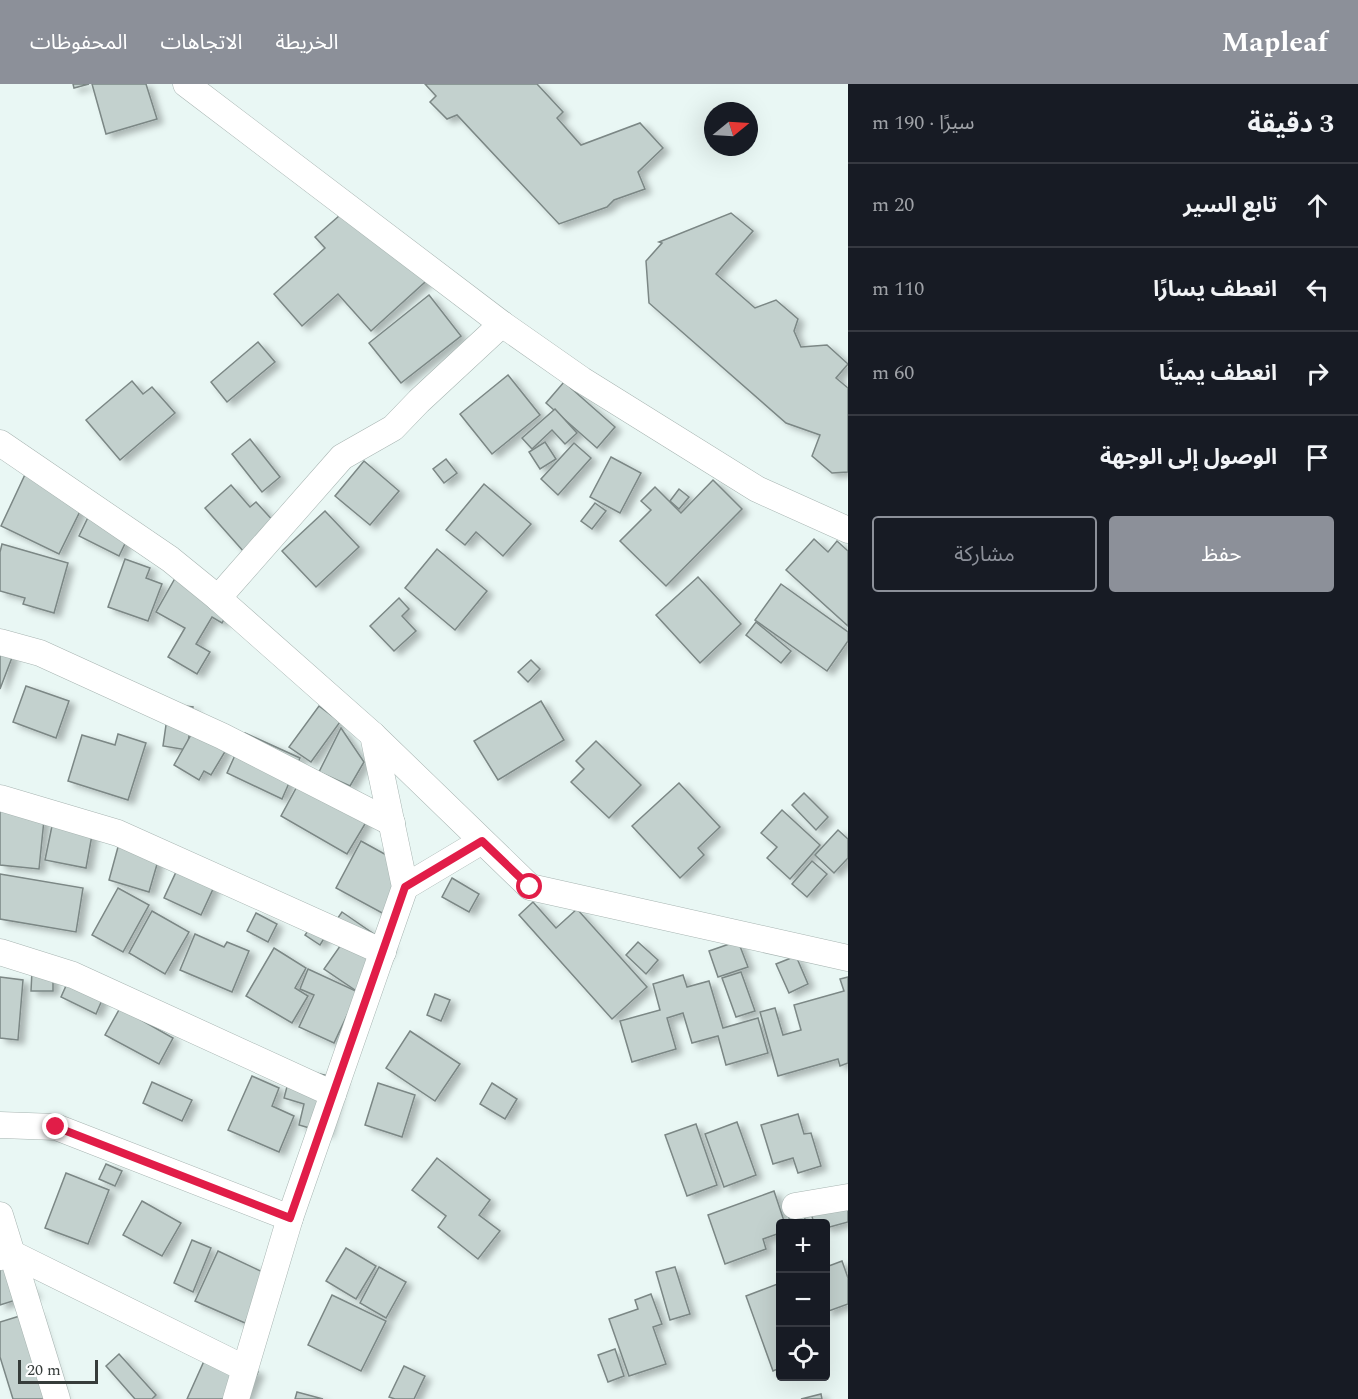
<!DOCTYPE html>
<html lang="ar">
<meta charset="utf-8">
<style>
:root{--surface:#171b24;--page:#242831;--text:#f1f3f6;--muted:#9ea1a6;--line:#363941;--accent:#8c9099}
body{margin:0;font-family:Spectral,"Noto Sans Arabic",serif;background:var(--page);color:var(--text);direction:rtl}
.controls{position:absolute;right:18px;bottom:18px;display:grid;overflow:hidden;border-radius:6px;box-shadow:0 6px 24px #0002}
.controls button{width:54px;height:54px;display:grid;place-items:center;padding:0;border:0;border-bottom:2px solid var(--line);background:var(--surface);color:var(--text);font:30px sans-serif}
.compass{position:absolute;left:704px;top:18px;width:54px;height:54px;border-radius:50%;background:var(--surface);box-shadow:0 6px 24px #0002;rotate:72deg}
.scale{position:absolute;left:18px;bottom:15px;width:80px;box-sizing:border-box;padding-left:6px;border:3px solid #363c3a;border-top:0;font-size:16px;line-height:21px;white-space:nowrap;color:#363c3a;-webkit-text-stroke:4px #fff;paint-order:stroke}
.stop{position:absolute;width:18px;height:18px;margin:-14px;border:4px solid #e11d48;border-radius:50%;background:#fff}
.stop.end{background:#e11d48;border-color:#fff;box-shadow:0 2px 6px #0008}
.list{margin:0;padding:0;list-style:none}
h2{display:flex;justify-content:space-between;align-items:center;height:78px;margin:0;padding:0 24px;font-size:26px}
h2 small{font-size:20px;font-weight:400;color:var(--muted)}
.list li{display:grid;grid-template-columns:39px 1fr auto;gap:18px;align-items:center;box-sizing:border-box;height:84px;padding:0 24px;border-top:2px solid var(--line)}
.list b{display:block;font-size:22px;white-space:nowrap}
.list em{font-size:20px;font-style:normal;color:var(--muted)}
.actions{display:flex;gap:12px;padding:18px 24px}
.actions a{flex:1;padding:14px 0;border:2px solid var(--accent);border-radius:6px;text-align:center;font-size:21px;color:var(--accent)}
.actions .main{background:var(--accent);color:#fff}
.icon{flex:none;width:33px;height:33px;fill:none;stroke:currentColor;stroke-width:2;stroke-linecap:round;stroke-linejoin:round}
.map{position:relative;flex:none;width:848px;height:1315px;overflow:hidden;direction:ltr}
header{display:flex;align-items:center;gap:36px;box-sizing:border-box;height:84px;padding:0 30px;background:var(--accent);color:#fff}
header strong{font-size:28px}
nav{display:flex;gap:33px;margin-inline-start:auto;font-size:21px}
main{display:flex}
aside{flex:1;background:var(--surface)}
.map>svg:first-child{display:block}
</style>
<header>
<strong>Mapleaf</strong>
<nav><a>الخريطة</a><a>الاتجاهات</a><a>المحفوظات</a></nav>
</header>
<main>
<aside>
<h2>3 دقيقة<small>سيرًا · 190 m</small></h2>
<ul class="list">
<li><svg class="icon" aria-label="ahead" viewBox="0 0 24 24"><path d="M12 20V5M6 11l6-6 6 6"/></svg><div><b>تابع السير</b></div><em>20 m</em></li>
<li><svg class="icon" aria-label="left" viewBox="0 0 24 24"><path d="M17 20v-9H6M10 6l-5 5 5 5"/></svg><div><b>انعطف يسارًا</b></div><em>110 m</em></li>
<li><svg class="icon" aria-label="right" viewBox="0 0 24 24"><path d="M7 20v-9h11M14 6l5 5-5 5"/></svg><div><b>انعطف يمينًا</b></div><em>60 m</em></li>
<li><svg class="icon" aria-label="arrive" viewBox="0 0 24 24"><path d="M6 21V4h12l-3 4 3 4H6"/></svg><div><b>الوصول إلى الوجهة</b></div></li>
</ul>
<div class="actions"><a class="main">حفظ</a><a>مشاركة</a></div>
</aside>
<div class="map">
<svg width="848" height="1315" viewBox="0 0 848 1315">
<defs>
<filter id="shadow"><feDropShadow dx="6" dy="4" stdDeviation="3" flood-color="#0004"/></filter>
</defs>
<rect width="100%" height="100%" fill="#e9f7f4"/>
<!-- building -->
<g fill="#c3d1ce" stroke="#7b8785" stroke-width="1.5" filter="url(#shadow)">
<path d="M73,0H89L74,4Z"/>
<path d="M92,0H146L157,35L106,50Z"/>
<path d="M425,0H537L563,28L557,34L581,61L640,39L663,64L638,88L645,105L614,116L607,123L559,140L457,31L447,35L430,18L436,12Z"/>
<path d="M347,125L435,189L371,247L338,210L302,242L274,210L325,164L315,153Z"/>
<path d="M731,129L753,147L716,190L755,224L776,216L798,235L794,247L801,263L827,261L848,280L836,294L848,304V388L832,389L812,372L820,351L786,339L649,219L646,177L662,159L659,158Z"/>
<path d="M429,211L461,252L401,299L369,259Z"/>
<path d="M258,258L275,278L227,318L211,298Z"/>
<path d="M508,291L540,331L492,370L460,330Z"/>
<path d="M132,297L143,310L152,303L175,329L120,376L86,336Z"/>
<path d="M564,298L615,343L597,364L546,319Z"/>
<path d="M555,325L577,349L565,360L552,346L532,365L522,354Z"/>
<path d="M250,355L280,393L262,408L232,370Z"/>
<path d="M545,358L556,375L540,385L529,368Z"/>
<path d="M574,359L591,374L558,411L541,395Z"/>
<path d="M611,373L641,389L620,429L590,413Z"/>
<path d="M446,375L457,389L444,399L433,385Z"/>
<path d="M364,377L399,407L370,441L335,412Z"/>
<path d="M29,382L88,411L59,470L1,442Z"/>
<path d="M713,396L742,425L666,502L620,457L651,426L641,417L655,403L681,429Z"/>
<path d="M484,400L531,440L503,472L476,448L465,461L446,446Z"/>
<path d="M231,401L250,423L256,418L276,440L244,468L205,424Z"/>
<path d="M679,405L689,413L679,425L670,417Z"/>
<path d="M595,419L606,427L592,445L581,437Z"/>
<path d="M94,421L134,441L119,472L79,452Z"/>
<path d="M325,427L359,463L316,503L282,467Z"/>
<path d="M814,455L828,468L837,457L848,467V542L786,486Z"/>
<path d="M2,460L68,479L54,529L23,520L25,514L0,507V468Z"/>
<path d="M437,465L487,507L455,546L405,504Z"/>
<path d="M125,475L150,484L146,494L162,500L148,537L108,523Z"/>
<path d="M178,489L232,521L222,539L212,533L196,560L210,568L197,590L168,573L185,544L156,528Z"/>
<path d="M698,493L741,540L700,579L656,531Z"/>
<path d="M781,500L848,548V557L827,587L755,536Z"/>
<path d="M399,514L409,525L402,532L416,547L394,567L370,542Z"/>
<path d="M756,538L791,567L781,579L746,551Z"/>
<path d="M0,566L13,571L0,605Z"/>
<path d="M531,576L540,585L528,598L518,588Z"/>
<path d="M26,602L69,617L56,654L13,638Z"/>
<path d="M541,617L564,656L498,696L474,657Z"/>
<path d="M169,620L193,623L187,666L163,662Z"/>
<path d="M319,622L340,638L311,678L289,663Z"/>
<path d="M196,642L229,661L211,691L204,687L199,696L174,681Z"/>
<path d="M341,644L364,678L350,702L319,688Z"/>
<path d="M245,649L300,674L282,715L227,689Z"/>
<path d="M118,650L146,659L128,716L68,697L82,651L115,661Z"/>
<path d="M596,657L641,701L609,734L571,698L584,685L576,677Z"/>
<path d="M300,697L368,735L347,770L281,732Z"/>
<path d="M679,699L720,743L698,764L704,771L680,794L632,742Z"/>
<path d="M804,709L828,733L816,746L792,721Z"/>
<path d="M0,721L45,726L39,785L0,781Z"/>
<path d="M782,726L820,761L790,795L767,774L777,763L761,749Z"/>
<path d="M54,732L94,740L86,784L45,776Z"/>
<path d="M838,746L848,755V774L834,789L815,771Z"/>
<path d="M121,752L162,763L149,808L109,796Z"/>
<path d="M361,757L410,784L384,830L336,804Z"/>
<path d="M183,773L220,790L201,831L164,814Z"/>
<path d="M812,777L827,790L807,813L792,800Z"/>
<path d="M0,790L83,804L76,848L0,835Z"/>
<path d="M452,794L479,810L469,828L442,813Z"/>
<path d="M118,804L149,821L123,868L92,851Z"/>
<path d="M533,818L556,844L577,825L647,903L612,935L519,831Z"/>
<path d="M152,827L189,848L165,890L129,869Z"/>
<path d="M342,828L390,861L358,908L324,885L343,858L328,848L320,861L305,851L319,831L333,841Z"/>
<path d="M256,829L277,840L268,858L247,847Z"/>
<path d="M195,850L224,863L227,858L249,867L232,908L180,886Z"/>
<path d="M738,857L748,883L718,893L709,867Z"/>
<path d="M638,858L658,876L646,890L626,871Z"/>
<path d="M274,864L306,884L295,904L308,912L292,939L246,912Z"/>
<path d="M796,872L808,900L789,909L776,880Z"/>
<path d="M74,884L109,900L96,930L61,913Z"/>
<path d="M308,885L358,908L334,959L299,943L314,911L300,905Z"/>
<path d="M32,886H53V907H31Z"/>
<path d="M741,888L755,927L736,933L722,894Z"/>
<path d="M683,891L687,903L709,897L723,944L758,934L768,969L726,981L718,952L692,959L683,929L667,934L676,965L632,978L620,937L660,926L653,900Z"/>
<path d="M0,893L23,896L18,956L0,954Z"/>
<path d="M848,893V979L840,982L838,975L778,992L760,928L775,924L783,951L801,946L794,921L844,907L840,895Z"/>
<path d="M435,910L450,916L441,937L427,931Z"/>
<path d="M120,924L173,954L159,980L105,951Z"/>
<path d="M410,947L460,980L435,1017L386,984Z"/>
<path d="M312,988L341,995L327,1049L299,1041L304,1020L284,1014L289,995Z"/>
<path d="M252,992L279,1004L272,1022L294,1032L279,1068L228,1046Z"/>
<path d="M152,998L192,1016L182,1037L143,1019Z"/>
<path d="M378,999L415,1011L402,1053L365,1041Z"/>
<path d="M492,999L517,1015L505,1035L480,1020Z"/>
<path d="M798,1030L804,1050L811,1049L821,1082L798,1089L793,1074L773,1080L761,1041Z"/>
<path d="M737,1038L756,1091L724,1103L705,1050Z"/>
<path d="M696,1040L717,1101L687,1112L665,1051Z"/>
<path d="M437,1074L490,1116L479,1131L500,1147L478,1175L438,1143L446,1132L412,1106Z"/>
<path d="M106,1080L122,1087L115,1102L99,1095Z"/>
<path d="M66,1089L109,1106L88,1160L45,1144Z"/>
<path d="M774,1107L785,1140H780V1149L763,1155L766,1165L725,1180L708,1131Z"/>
<path d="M797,1114L807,1140H791L784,1119Z"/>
<path d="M848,1115V1138L826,1144V1140H814L810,1125Z"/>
<path d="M142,1117L181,1139L162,1172L123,1151Z"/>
<path d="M192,1156L211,1164L193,1208L174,1199Z"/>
<path d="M346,1164L376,1182L356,1215L326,1197Z"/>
<path d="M218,1167L267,1190L245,1239L195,1217Z"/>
<path d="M0,1172L35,1210L0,1221Z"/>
<path d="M842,1177L848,1194V1220L826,1228V1183Z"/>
<path d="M379,1183L406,1198L386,1234L360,1219Z"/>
<path d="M675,1183L690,1230L670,1236L656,1188Z"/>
<path d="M780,1199V1284L773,1287L746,1212Z"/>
<path d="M651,1210L662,1240L653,1243L666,1280L629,1292L609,1235L638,1225L635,1216Z"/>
<path d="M332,1211L386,1237L361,1287L308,1261Z"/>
<path d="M36,1227L63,1315H13L0,1273V1238Z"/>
<path d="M615,1265L624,1292L608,1298L598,1271Z"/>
<path d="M209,1266L258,1288L246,1315H187Z"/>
<path d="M119,1270L156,1311L152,1315H135L106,1282Z"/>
<path d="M404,1282L425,1292L414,1315H395L389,1313Z"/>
<path d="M297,1308L323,1315H295Z"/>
<path d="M821,1310L822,1315H801Z"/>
</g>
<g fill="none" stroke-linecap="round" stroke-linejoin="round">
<defs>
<g id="minor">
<path d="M186,0L502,240L582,296L757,405L848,446"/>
<path d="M0,359L170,475L218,514L373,651L405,803L290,1134L236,1315"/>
<path d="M218,514L342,373L393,344L419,317L502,240"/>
<path d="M0,558L40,569L222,652L392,739"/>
<path d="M373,651L530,803L848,874"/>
<path d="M0,714L118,749L383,868"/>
<path d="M405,803L482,757"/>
<path d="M0,868L73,891L333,1010"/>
<path d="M0,1041L56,1043L290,1134"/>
<path d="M795,1122L848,1113"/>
<path d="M0,1131L57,1315"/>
<path d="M0,1173L13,1170L244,1284"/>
</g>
</defs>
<!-- minor casing -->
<use href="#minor" stroke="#a7b4b1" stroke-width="27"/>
<!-- minor -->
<use href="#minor" stroke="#fff" stroke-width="26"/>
</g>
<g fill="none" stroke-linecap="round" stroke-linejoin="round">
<!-- route -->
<path stroke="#e11d48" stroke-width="8" d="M56,1043L290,1134L405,803L482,757L530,803"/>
</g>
</svg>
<div class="controls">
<button>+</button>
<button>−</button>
<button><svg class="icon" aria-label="locate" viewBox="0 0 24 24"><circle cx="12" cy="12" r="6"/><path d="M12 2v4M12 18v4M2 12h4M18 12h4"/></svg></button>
</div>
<svg class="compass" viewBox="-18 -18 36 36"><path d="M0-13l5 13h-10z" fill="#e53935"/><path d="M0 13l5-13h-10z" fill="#9ea1a6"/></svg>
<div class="scale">20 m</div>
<div class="stop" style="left:530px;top:803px"></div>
<div class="stop end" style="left:56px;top:1043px"></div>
</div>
</main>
